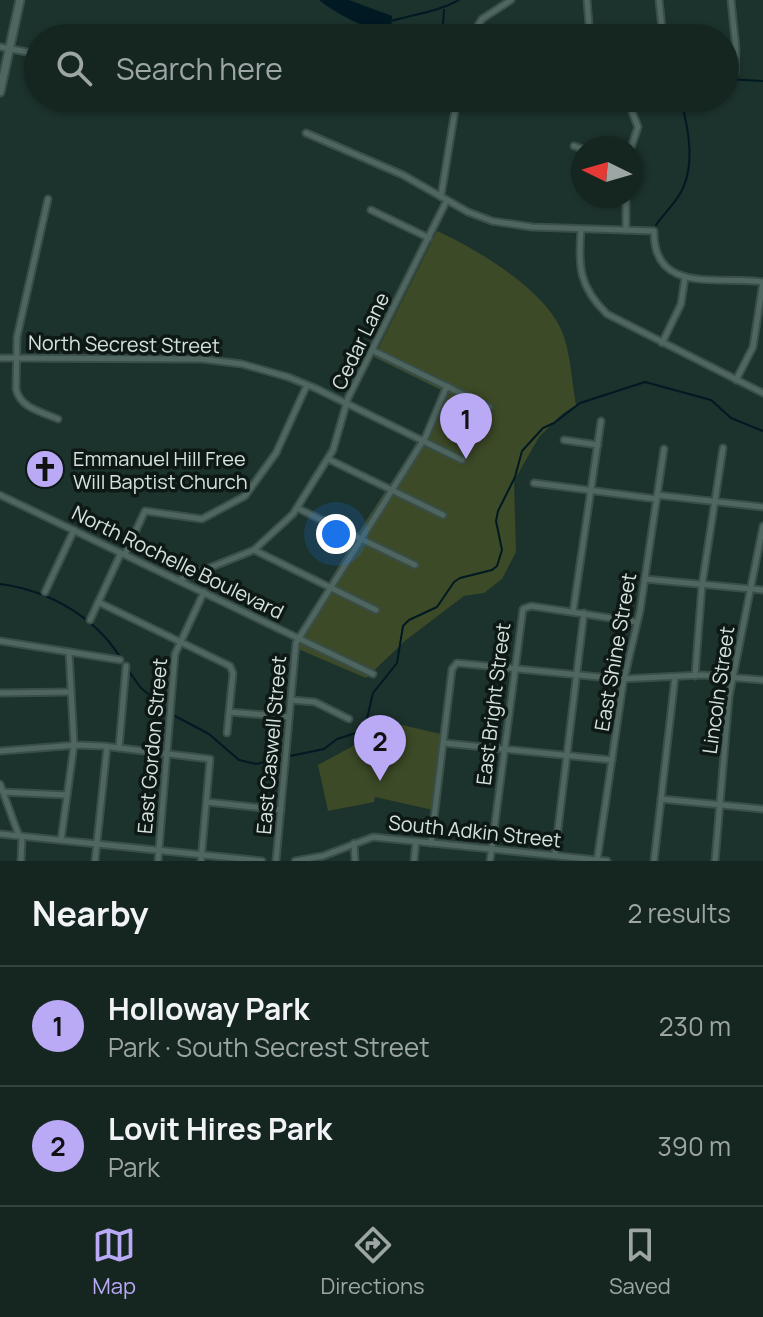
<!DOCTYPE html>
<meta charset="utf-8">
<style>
:root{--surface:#152621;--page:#22322e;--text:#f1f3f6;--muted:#9da5a5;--line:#34433f;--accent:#baaaf6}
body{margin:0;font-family:Manrope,sans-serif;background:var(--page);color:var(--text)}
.compass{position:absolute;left:571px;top:136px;width:72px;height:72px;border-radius:50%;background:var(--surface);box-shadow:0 2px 6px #0004;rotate:275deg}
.you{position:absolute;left:336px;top:534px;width:28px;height:28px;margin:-20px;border:6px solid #fff;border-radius:50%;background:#1a73e8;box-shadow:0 0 0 12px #1a73e833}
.badge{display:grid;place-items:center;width:52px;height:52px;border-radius:50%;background:var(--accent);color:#111;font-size:26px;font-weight:700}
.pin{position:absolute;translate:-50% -66px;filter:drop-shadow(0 2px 4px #0008)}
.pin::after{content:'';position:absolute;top:42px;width:28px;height:24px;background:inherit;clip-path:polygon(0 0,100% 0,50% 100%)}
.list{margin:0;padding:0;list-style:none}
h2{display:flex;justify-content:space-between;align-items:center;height:104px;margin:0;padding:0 32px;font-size:34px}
h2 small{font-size:26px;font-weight:400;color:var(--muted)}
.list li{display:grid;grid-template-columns:52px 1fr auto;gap:24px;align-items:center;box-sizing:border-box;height:120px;padding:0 32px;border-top:2px solid var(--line)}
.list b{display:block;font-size:30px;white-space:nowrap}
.list p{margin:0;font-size:26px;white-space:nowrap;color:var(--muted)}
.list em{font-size:26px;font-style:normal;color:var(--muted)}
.icon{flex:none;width:44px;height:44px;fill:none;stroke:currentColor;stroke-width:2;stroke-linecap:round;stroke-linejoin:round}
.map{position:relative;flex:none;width:763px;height:861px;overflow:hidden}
.search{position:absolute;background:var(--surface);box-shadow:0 2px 6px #0004;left:24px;right:24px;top:24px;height:88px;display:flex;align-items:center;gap:20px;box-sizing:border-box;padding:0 28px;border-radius:44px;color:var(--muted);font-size:30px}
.sheet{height:344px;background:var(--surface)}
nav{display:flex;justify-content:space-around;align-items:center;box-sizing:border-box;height:112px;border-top:2px solid var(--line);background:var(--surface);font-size:22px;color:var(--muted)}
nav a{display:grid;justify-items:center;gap:4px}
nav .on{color:var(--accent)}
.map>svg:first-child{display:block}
</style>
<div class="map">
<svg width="763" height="861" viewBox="0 0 763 861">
<rect width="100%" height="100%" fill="#1c322c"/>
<!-- green -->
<g fill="#3c4a27">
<path d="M437,231C477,249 551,293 564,337C571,358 572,383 576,405L562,414L539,437L514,481L516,552L502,579L484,593L464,596L406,640L366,678L298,649L326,587L358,533L449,394L374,357Z"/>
<path d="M385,721L445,735L433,810L375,797L374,802L328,811L318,765L375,734Z"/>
</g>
<!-- water -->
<path fill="#001922" d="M319,0H349L392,16L391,28C374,36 334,12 319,0Z"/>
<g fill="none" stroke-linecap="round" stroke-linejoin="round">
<!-- stream -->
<g stroke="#001922" stroke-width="2">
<path d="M391,21C414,14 438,12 459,0"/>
<path d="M442,38L444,10"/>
<path d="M725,79L763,81"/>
<path d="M656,225C664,213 677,202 683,188C695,162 688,125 680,98"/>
<path d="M0,584C52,591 99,619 125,665"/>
<path d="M128,670L141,688L165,708"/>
<path d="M175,716L209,734L239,760L256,764L280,759"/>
<path d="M290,756L324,749L337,739L359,732L365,727L373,693L397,663L403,626L409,620L437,607L454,582L460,578L492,570L497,566L502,550L496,521L498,511L515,477L522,451L543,428L554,423L580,403L645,382L711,400L731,418L763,431"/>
</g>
<defs>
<g id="street">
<path d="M587,0L590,38"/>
<path d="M659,0L663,38"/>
<path d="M731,0L736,49L735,73"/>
<path d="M470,38L482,19L511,0"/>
<path d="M0,47L38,54"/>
<path d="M631,109L638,127L631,148"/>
<path d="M306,133L403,175L468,212L492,221L532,227L654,231C653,296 721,275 763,282"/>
<path d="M574,146L583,149"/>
<path d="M441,196L457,98"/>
<path d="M48,199L17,337L16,389C20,408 42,412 58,419"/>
<path d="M371,210L429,238"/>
<path d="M581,230C578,266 579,287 607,314L763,393"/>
<path d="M626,230V196"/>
<path d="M662,343L681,304L685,277"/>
<path d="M372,350L489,407"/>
<path d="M0,358L202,359L242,364L288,377L315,388L462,460"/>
<path d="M736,380L753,347L763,282"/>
<path d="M564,440L598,445"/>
<path d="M328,459L443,515"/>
<path d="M534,483L657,499"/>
<path d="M0,495L373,674"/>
<path d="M657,495L763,507"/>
<path d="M297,508L415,565"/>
<path d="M254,550L376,610"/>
<path d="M125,554L145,511L202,519L245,496L276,453L307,385"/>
<path d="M645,579L763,590"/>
<path d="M179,580L254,550L293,514L333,450L348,398L447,200"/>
<path d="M45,592L74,530"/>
<path d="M98,602L230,666L233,673L227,733"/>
<path d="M573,612L601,421"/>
<path d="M90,620L121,553"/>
<path d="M0,641L120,660"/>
<path d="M695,676L702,585L723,448"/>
<path d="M0,693L71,692"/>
<path d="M291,700L315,702L349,719"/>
<path d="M230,712L289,717"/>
<path d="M444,743L612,760"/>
<path d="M119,748L126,666"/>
<path d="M0,751L77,745L103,746L210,759L201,861"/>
<path d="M0,784L19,836"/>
<path d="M3,792L67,795"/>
<path d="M661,799L763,809"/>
<path d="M207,802L281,810"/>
<path d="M0,834L262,861"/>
<path d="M61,840L74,745L69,652"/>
<path d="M354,843L355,861"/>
<path d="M431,843L452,669L457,663L620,679L702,675L763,680"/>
<path d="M555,854L584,613"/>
<path d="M21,861L22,836"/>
<path d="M95,861L107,747"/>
<path d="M158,861L175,654L204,592"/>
<path d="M276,861L296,643L426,436L447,386"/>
<path d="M295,861L323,856L373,837L607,861"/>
<path d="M414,861L416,841"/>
<path d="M490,861L523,609L531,606L637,622"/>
<path d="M597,861L623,684L640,611L664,449"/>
<path d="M654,861L675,677"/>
<path d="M715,861L729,697L763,526"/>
</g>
<path id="secondary" d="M0,92L20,0"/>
</defs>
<!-- street casing -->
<use href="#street" stroke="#3a4e49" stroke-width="9"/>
<!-- secondary casing -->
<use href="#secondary" stroke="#3a4e49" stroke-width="11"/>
<!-- street -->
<use href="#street" stroke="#4e665f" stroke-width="5"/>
<!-- secondary -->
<use href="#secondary" stroke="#4e665f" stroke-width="7"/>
</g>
<!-- icons -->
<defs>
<symbol id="church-disc" viewBox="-11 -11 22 22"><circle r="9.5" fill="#baaaf6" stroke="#0e1815"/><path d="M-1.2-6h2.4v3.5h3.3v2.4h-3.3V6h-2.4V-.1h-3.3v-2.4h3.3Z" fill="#111"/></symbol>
</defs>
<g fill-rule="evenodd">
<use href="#church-disc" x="23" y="447" width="44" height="44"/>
</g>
<g text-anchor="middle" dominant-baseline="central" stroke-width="7" stroke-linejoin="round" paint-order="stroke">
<!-- street labels -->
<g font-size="20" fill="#d5e3de" stroke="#0e1815">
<text transform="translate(360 341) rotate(-64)">Cedar Lane</text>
<text transform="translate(124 344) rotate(1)">North Secrest Street</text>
<text transform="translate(178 562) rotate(26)">North Rochelle Boulevard</text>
<text transform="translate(615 652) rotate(-80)">East Shine Street</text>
<text transform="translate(718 690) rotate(-82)">Lincoln Street</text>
<text transform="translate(493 704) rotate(-83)">East Bright Street</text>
<text transform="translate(271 745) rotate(-85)">East Caswell Street</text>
<text transform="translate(152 746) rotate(-85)">East Gordon Street</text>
<text transform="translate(475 831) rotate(6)">South Adkin Street</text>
</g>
<!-- poi labels -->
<g font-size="20" fill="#d5e3de" stroke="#0e1815" text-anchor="start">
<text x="73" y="458">Emmanuel Hill Free<tspan x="73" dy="23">Will Baptist Church</tspan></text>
</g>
</g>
</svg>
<svg class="compass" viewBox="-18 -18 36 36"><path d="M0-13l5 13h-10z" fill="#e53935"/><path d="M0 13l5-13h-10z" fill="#9da5a5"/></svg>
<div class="you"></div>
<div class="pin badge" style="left:466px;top:459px">1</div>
<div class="pin badge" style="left:380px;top:781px">2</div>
<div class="search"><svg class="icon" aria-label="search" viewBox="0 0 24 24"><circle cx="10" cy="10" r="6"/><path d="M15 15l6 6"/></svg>Search here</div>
</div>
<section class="sheet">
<h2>Nearby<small>2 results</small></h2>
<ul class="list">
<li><span class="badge">1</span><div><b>Holloway Park</b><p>Park · South Secrest Street</p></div><em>230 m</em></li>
<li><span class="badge">2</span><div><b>Lovit Hires Park</b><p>Park</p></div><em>390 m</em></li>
</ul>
</section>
<nav>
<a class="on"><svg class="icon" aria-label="map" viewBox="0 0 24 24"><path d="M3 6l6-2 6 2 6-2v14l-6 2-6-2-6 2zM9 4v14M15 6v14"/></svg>Map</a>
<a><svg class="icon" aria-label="directions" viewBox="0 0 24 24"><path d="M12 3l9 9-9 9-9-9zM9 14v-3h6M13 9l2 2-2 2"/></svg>Directions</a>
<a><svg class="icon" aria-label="saved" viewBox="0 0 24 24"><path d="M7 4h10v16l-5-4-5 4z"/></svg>Saved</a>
</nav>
